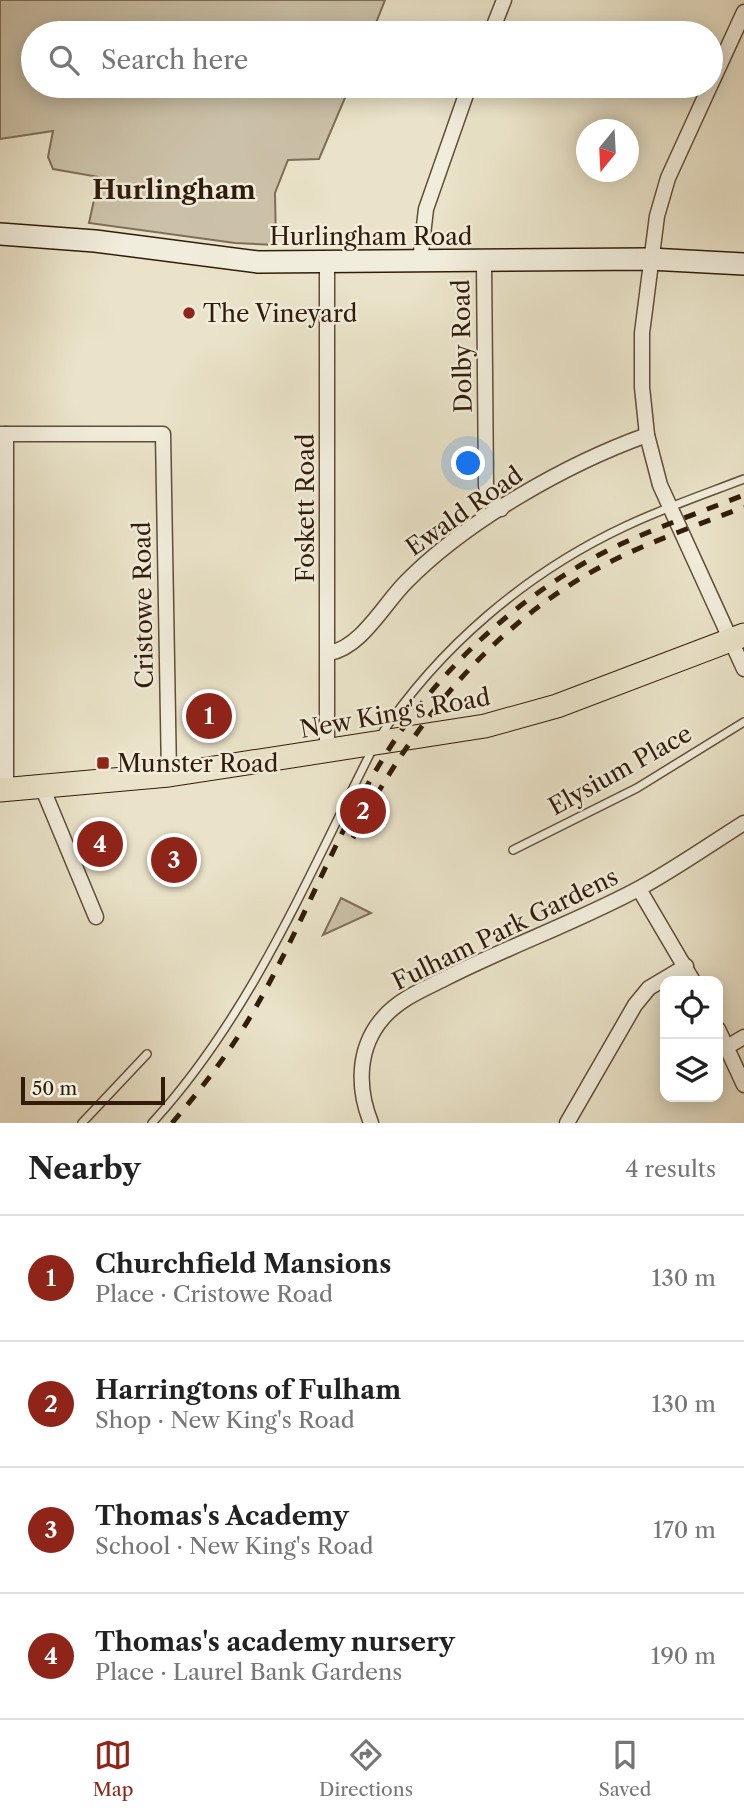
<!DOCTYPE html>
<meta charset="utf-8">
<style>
:root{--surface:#fff;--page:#f6f6f6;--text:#222;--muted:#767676;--line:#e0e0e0;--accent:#8f2418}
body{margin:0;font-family:"Libre Caslon Text",serif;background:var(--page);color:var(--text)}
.controls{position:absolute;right:21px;bottom:21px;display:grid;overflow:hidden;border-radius:14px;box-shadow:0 4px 18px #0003}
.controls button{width:63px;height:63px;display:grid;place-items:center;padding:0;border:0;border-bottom:2px solid var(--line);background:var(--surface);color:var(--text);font:35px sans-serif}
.compass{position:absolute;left:576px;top:119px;width:63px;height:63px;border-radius:50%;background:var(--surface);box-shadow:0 4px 18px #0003;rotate:198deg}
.scale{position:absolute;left:21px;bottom:18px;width:144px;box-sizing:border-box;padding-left:7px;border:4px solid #321c09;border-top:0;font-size:19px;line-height:24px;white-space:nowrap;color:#321c09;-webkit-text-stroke:5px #f1eddc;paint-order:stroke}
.you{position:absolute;left:469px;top:464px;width:24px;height:24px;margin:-18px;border:5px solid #fff;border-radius:50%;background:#1a73e8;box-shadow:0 0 0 10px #1a73e833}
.badge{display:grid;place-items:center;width:46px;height:46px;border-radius:50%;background:var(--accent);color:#fff;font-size:23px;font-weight:700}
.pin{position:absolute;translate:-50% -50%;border:4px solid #fff;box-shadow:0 2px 7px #0006}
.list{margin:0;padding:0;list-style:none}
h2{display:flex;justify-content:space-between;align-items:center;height:91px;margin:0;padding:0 28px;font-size:30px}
h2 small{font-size:23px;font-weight:400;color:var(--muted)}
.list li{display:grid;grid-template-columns:46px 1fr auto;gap:21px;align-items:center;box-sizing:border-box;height:126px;padding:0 28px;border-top:2px solid var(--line)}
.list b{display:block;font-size:26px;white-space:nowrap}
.list p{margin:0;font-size:23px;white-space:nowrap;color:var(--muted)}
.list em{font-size:23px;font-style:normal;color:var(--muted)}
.icon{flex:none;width:38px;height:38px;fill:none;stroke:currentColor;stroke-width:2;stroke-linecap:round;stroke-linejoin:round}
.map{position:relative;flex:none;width:744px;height:1123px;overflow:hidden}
.search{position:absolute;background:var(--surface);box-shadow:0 4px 18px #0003;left:21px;right:21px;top:21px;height:77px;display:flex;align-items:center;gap:18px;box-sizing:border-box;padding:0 24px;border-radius:38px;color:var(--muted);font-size:26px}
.sheet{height:595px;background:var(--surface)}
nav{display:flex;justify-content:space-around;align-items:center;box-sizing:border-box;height:98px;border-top:2px solid var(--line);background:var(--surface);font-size:19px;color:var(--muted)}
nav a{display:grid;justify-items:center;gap:4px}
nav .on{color:var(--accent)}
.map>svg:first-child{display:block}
</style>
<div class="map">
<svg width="744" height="1123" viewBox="0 0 744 1123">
<rect width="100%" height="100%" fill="#eae3c9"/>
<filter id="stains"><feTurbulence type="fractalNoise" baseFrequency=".00286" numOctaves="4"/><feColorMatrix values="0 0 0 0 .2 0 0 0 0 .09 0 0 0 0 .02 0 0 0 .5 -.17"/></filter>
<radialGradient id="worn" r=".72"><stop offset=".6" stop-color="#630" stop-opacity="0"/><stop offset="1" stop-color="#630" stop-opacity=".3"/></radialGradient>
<!-- green -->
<g fill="#cbc1a8" stroke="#7e6e58" stroke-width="2">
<path d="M0,0H385L372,33H33V86H350L319,159L288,160L275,193L276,245L235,243L89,223L99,177L53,169L48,157L53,131L0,139Z"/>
<path d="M341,898L371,913L323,935Z"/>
</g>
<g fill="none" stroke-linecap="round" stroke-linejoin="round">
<defs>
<g id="lane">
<path d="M379,738C439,647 527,572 626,526C664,508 705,494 744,479"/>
<path d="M513,850L637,788L744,722"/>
<path d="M82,1123L147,1054"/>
<path d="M152,1123C251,1015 307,878 373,748"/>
</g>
<g id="street">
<path d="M491,33L504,0"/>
<path d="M711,84L744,12"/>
<path d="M710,86L668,178L657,216L642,333V387L647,435L660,485L744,669"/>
<path d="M420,261L426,209L469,86"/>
<path d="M484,262L486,486L490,497L501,509"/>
<path d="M327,263V752"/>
<path d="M0,434H163L169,775"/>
<path d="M329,653C361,648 384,604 406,582C466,521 566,464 647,435"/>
<path d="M42,787L96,917"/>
<path d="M6,790V434"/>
<path d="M639,889L693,981"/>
<path d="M718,1029L744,1085"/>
<path d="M727,1047L744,1037"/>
<path d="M371,1123C357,1088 357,1048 383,1018C399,999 424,989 446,978C509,946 577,922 640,888C675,869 709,845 744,823"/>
<path d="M567,1123L635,1005L649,988L686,966"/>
</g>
<path id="secondary" d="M0,234L95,241L258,262L650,259L744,264"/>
<path id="primary" d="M0,790L169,775L485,726L557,706L744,635"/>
</defs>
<!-- lane casing -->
<use href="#lane" stroke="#604e39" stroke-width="10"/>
<!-- street casing -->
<use href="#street" stroke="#604e39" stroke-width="17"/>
<!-- secondary casing -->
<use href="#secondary" stroke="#321c09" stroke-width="24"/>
<!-- primary casing -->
<use href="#primary" stroke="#321c09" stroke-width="25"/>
<!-- lane -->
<use href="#lane" stroke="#f1eddc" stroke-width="7"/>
<!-- street -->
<use href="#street" stroke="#f1eddc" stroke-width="14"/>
<!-- secondary -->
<use href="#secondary" stroke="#f1eddc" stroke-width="21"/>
<!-- primary -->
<use href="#primary" stroke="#eae3c9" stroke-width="23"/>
<!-- rail -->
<g stroke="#321c09" stroke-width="5" stroke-dasharray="12 12" stroke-linecap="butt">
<path d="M353,838C413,721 499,615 620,557C660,538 703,523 744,507"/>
<path d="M172,1123C202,1088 230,1052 253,1012C300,932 332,842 381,762C435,671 524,589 621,544C661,526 703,511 744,495"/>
</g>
</g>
<!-- markers -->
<g fill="#8f2418" stroke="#f1eddc" stroke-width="2.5">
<circle cx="189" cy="313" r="7"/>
<rect x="96" y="756" width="14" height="14" rx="3.5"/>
</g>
<g text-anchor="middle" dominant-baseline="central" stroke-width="5" stroke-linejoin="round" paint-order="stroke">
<!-- street labels -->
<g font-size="24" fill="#321c09" stroke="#f1eddc">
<text x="371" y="236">Hurlingham Road</text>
<text transform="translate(462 346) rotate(-91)">Dolby Road</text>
<text transform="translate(305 508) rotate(-90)">Foskett Road</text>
<text transform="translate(464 511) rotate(-35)">Ewald Road</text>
<text transform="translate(143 605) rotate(-91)">Cristowe Road</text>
<text transform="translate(395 713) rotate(-10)">New King's Road</text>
<text transform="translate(620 770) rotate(-29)">Elysium Place</text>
<text transform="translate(505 929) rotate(-26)">Fulham Park Gardens</text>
</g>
<!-- poi labels -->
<g font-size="24" fill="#321c09" stroke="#f1eddc" text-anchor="start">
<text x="203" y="313">The Vineyard</text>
<text x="117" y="763">Munster Road</text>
</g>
<!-- neighbourhood labels -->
<g font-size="26" font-weight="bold" fill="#321c09" stroke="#f1eddc">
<text x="174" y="190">Hurlingham</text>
</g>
</g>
<rect width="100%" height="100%" filter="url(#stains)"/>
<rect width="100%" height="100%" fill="url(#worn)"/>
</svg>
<div class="controls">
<button><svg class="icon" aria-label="locate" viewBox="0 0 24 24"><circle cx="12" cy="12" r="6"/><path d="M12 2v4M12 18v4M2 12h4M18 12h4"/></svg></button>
<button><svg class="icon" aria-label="layers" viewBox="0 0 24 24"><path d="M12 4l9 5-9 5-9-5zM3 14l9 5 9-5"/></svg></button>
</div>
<svg class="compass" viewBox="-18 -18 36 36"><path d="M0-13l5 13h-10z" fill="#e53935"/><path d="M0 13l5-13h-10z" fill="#767676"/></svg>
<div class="scale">50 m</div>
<div class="you"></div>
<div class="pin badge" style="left:209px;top:716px">1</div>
<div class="pin badge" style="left:363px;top:811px">2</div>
<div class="pin badge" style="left:174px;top:860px">3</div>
<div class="pin badge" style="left:100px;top:844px">4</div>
<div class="search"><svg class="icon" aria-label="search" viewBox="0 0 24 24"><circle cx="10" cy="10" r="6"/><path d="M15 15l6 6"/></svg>Search here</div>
</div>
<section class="sheet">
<h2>Nearby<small>4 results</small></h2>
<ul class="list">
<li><span class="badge">1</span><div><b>Churchfield Mansions</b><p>Place · Cristowe Road</p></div><em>130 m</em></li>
<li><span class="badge">2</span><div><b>Harringtons of Fulham</b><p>Shop · New King's Road</p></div><em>130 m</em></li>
<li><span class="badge">3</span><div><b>Thomas's Academy</b><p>School · New King's Road</p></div><em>170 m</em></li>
<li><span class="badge">4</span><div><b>Thomas's academy nursery</b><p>Place · Laurel Bank Gardens</p></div><em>190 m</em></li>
</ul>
</section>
<nav>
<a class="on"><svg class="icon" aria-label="map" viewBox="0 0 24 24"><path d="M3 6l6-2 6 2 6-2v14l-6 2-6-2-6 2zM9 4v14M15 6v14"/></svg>Map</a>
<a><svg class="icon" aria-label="directions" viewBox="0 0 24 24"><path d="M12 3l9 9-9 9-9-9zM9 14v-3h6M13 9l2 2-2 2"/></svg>Directions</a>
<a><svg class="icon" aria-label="saved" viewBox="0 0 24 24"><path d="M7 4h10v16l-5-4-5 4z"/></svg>Saved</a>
</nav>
